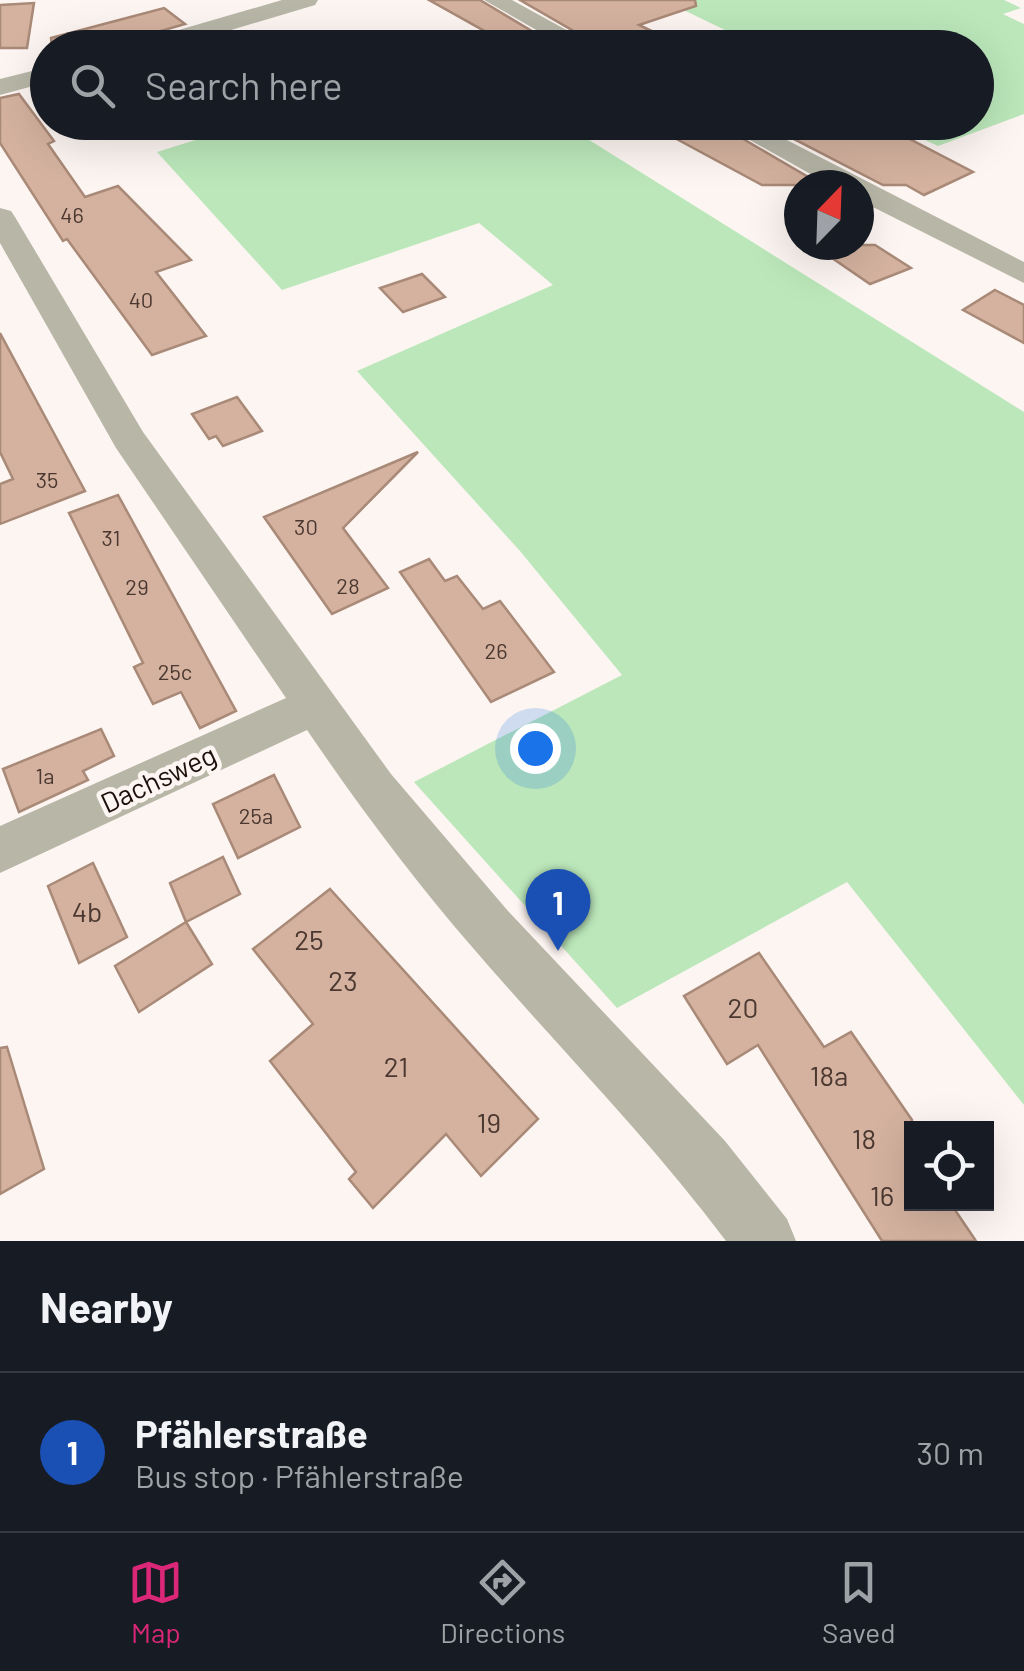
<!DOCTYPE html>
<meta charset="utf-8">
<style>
:root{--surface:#171b24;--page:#242831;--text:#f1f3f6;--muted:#9ea1a6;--line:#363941;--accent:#db2777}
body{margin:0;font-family:Barlow,sans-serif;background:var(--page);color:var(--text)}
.controls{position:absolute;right:30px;bottom:30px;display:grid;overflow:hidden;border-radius:0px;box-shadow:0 10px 40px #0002}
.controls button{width:90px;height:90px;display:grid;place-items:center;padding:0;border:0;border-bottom:2px solid var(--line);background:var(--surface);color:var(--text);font:50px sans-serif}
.compass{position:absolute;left:784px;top:170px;width:90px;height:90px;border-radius:50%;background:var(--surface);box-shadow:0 10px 40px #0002;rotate:23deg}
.you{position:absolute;left:535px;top:748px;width:35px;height:35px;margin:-25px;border:8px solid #fff;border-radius:50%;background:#1a73e8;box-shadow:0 0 0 15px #1a73e833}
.badge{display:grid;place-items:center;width:65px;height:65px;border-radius:50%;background:var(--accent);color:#fff;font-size:32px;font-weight:700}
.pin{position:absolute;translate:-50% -82px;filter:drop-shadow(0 2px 5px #0008)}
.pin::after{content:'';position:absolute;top:52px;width:35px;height:30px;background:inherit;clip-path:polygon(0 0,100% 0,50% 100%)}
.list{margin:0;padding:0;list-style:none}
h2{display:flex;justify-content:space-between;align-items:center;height:130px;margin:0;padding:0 40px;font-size:42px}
h2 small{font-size:32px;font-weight:400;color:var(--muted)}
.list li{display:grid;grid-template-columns:65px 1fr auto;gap:30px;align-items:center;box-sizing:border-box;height:160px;padding:0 40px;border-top:2px solid var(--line)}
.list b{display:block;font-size:38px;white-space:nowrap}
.list p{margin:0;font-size:32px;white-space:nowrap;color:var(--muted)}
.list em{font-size:32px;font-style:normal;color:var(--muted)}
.icon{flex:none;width:55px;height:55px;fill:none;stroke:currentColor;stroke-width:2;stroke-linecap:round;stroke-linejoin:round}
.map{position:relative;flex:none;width:1024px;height:1241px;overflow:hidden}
.search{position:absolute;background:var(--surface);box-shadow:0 10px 40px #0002;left:30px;right:30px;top:30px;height:110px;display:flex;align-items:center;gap:25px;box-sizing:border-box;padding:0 35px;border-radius:55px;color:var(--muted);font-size:38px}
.sheet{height:290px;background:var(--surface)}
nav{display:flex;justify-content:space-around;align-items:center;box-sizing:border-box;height:140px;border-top:2px solid var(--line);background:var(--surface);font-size:28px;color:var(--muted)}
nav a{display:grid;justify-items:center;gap:5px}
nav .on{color:var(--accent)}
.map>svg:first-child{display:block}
</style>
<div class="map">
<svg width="1024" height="1241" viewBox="0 0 1024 1241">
<rect width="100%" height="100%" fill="#fdf5f1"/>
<!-- green -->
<g fill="#bbe7ba">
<path d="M663,0H1004L1021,8L1003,14L1024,24V114L938,146L888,123L976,122V48L760,47Z"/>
<path d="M250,123H562L1024,412V1105L847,882L617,1008L414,782L622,675L520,551L357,371L553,285L479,223L282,290L157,152Z"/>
</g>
<!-- building -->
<g fill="#d4b29f" stroke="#a98977" stroke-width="2.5">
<path d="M429,0H480L560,48H515Z"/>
<path d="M520,0H695L696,6L639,25L660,35L627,48H603Z"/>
<path d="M34,3L27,48H0V5Z"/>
<path d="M164,8L185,24L133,39L128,48H52L51,38Z"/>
<path d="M19,94L54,141L48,144L85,197L118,186L191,260L156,272L206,336L152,355L67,239L63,241L0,143V98Z"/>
<path d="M645,122H714L822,185H762Z"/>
<path d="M761,122H877L973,172L924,195L906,185H883Z"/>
<path d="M813,245H875L911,268L870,284Z"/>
<path d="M422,274L445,297L403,312L380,288Z"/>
<path d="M995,290L1024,305V343L963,310Z"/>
<path d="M0,333L85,491L0,524V484L13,479L0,452Z"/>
<path d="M237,397L262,431L223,446L216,436L209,439L192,414Z"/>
<path d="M418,452L343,528L388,588L332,614L264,517Z"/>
<path d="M118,495L236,711L200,728L181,692L153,704L134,667L143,663L69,513Z"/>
<path d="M429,559L445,581L457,576L483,609L500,601L554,672L491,702L400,572Z"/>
<path d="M101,729L114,756L83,771L88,780L19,812L3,769Z"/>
<path d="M274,775L300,827L238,858L213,804Z"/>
<path d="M223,857L240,894L186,922L170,883Z"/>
<path d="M93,863L127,937L79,963L48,886Z"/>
<path d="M330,889L538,1119L481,1176L446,1134L373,1208L349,1179L356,1172L270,1061L313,1024L253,949Z"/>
<path d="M186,922L212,964L139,1012L115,966Z"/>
<path d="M759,953L824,1047L851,1032L912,1120V1204H951L976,1241H882L758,1045L727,1064L684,996Z"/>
<path d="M7,1047L44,1169L0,1194V1048Z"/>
</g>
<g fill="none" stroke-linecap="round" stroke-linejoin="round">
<!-- street -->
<g fill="#b7b6a7" fill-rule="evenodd">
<path d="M282,0H318L315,5L171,48H131L134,43Z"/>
<path d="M484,0H512L599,48H568Z"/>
<path d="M48,67V82L0,95V79Z"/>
<path d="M718,122H752L1024,262V283L859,200V185H830Z"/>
<path d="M0,208L11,211L15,217L143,432L391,774L508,911L725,1141L787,1219L796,1241H726C649,1138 557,1046 473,948C413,879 358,805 307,730L0,873V826L286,698L116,448L0,243Z"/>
</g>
</g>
<g text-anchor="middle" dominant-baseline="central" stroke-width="9" stroke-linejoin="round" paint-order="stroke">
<!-- number labels -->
<g font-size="22" fill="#4b3830">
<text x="72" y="214">46</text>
<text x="141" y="299">40</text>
<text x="47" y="479">35</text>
<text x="306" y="526">30</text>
<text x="111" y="537">31</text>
<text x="348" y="585">28</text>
<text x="137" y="586">29</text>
<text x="496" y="650">26</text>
<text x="175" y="671">25c</text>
<text x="45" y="775">1a</text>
<text x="256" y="815">25a</text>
</g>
<!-- street labels -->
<g font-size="28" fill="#1d100b" stroke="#fdf5f1">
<text transform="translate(158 778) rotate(-25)">Dachsweg</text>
</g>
<!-- near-number labels -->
<g font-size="28" fill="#4b3830">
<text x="87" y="911">4b</text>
<text x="309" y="939">25</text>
<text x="343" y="980">23</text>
<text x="743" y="1007">20</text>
<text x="396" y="1066">21</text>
<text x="829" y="1075">18a</text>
<text x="489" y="1122">19</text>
<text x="864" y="1138">18</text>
<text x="882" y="1195">16</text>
</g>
</g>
</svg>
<div class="controls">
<button><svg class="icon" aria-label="locate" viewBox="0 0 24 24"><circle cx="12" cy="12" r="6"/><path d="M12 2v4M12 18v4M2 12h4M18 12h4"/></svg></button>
</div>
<svg class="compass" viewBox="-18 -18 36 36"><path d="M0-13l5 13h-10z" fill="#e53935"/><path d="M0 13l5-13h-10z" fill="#9ea1a6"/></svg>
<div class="you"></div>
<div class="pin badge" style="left:558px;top:951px;background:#1a4fb4">1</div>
<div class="search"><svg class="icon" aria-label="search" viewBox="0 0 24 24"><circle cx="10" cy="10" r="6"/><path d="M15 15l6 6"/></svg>Search here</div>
</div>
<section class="sheet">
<h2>Nearby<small></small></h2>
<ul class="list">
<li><span class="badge" style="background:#1a4fb4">1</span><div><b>Pfählerstraße</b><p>Bus stop · Pfählerstraße</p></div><em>30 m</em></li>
</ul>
</section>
<nav>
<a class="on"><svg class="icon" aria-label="map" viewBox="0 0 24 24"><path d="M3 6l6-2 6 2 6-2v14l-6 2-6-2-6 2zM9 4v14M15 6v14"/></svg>Map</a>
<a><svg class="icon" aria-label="directions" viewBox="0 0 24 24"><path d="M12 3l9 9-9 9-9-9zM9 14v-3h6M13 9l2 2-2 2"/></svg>Directions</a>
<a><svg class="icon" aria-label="saved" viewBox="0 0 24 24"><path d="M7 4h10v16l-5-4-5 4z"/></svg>Saved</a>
</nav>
